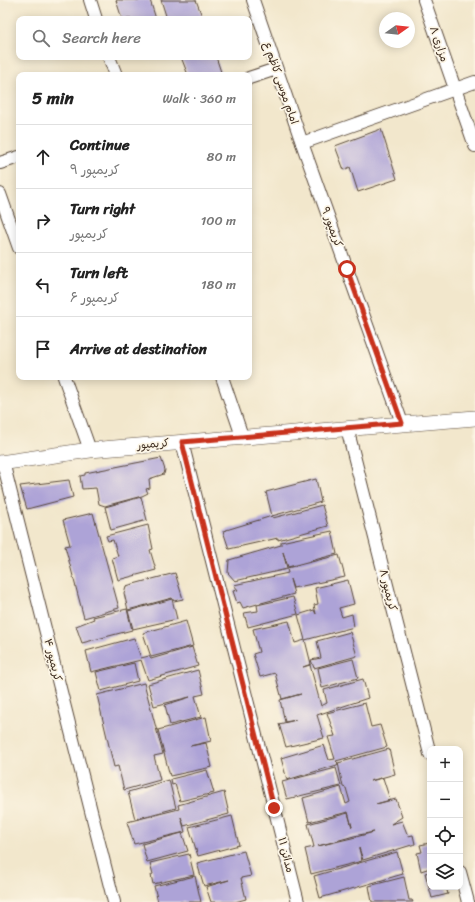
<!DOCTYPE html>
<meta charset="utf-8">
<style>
:root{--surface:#fff;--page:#f2f2f2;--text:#222;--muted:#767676;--line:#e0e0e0}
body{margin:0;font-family:Sriracha,"Playpen Sans Arabic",sans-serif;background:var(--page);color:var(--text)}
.controls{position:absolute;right:12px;bottom:12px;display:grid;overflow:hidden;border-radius:8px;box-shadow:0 2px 10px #0003}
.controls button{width:36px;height:36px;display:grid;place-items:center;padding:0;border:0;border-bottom:1px solid var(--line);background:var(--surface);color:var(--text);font:20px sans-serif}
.compass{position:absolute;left:379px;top:12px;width:36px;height:36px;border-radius:50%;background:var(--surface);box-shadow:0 2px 10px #0003;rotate:75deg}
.stop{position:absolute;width:12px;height:12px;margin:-9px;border:3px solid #c8321e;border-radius:50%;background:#fff}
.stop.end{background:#c8321e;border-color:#fff;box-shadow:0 1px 4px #0008}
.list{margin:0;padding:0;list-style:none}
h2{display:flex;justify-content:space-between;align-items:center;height:52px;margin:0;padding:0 16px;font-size:17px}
h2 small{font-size:13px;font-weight:400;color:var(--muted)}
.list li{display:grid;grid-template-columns:26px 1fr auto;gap:12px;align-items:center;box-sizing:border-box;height:64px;padding:0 16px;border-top:1px solid var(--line)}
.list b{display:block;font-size:15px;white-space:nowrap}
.list p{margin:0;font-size:13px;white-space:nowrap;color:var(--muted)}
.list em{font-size:13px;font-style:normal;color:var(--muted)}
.icon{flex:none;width:22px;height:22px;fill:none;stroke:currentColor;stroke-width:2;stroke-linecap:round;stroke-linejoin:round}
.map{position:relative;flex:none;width:475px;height:902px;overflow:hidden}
.search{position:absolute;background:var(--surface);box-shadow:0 2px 10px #0003;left:16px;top:16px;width:236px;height:44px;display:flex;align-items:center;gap:10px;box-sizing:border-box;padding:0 14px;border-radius:8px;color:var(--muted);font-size:15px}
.panel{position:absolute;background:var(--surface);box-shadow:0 2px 10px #0003;left:16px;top:72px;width:236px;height:308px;border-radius:8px}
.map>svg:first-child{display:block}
</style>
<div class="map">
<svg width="475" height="902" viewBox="0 0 475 902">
<rect width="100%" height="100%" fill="#fcf5e5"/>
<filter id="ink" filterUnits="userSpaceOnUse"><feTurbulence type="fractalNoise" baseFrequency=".025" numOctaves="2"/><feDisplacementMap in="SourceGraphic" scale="8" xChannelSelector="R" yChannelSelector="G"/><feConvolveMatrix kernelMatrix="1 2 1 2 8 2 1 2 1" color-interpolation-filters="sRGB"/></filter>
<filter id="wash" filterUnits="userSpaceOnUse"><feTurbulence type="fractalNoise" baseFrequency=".012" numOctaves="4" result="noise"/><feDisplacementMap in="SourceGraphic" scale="16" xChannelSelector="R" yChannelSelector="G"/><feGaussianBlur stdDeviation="0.9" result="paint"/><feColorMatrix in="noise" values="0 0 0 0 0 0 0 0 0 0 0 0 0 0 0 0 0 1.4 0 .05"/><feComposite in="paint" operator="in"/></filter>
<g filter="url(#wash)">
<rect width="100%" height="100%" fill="#f2e7cc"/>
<g id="blocks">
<!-- building -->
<g fill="#ada3d7" fill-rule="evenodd">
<path d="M116,0H150L156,19H122Z"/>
<path d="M161,0H196L203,19H167Z"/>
<path d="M181,57H216L221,72L212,75H188Z"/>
<path d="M381,129L397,179L358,192L350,167L344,170L335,146Z"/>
<path d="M161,458L165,470L164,474L149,479L150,488L146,489L148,493L142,496L105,506L99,504L96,488L82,489L80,476L85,475V473Z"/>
<path d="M316,479L321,502L272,516L266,492Z"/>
<path d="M69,480L73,497L27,509L20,486Z"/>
<path d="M141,497L147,520L111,530L105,507Z"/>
<path d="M322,505L328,526L278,540V538L229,549L223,531L272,516L273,518Z"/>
<path d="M93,513L119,608L84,618L65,546L70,545L63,520Z"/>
<path d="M148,525L153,549L150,550L156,570L118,580L112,558L118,556L113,540L108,541L106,536Z"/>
<path d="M332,531L337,554L288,567L283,552L287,568L339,555L345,577L293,588L290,579L294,594L243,608L240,602L237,603L233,591L238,590L234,585L288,573L287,569L235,581L228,573L229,560L281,545V542Z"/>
<path d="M175,573L183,599L174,601L172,598L128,610L124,593L126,586Z"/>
<path d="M348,580L354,604L339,608L342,617L352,614L354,627L305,640L298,615L314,610L316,614L314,605L318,604L315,588Z"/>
<path d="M293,597L298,614L248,627L244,613L258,611L257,605Z"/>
<path d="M172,599L177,619L133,629L128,611Z"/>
<path d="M127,609L132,630L82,643L76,626L94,619L93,617Z"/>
<path d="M186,621L193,646L151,657L143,633Z"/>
<path d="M289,621L295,643L305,640L311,664L303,667L310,665L321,706L327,703L324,690L363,679L368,698L317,715L324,738L286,747L279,724L296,720L285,722L280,700L301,694L282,699L275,673L260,677L253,654L259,652L253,629Z"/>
<path d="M350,632L357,656L314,668L311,660L321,658L317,641Z"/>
<path d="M134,638L141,658L149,656L151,659L192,647L198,666L148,680L141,660L91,672L86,651Z"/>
<path d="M353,659L358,678L322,688L318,668Z"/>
<path d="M134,663L138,681L101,691L96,672Z"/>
<path d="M198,670L204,694L195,696L201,717L170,725L165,705L190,697L154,706L148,684Z"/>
<path d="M144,683L163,754L154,756L160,780L124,790L118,766L114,767L97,695Z"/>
<path d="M365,703L371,727L380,725L387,747L336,761L338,763L389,749L395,774L370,781L383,778L390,800L376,804L396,799L402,817L391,824L402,821L408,836L413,835L415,844L363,860L359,848L362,861L311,874L305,849L314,847L308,824L348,813L352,827L348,812L309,822L303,798L341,787L346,804L350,802L346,788L343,787L338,763L337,765L287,780L281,758L324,745L329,760L335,759L328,737L335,736L327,713ZM374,832L356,837L318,846L354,836Z"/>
<path d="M206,717L211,741L190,746L206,743L212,767L170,776L158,730Z"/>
<path d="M336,768L341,786L287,799L282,782Z"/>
<path d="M207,770L214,793L180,801L175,784L172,785L171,779Z"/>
<path d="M169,780L176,808L135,819L128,792Z"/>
<path d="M224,792L229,814L184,826L181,817L185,832L134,844L127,822L179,809L178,805Z"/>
<path d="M232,816L239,845L198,856L189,827Z"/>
<path d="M182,833L188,851L147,862L142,844Z"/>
<path d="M430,843V868L421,871L417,853L422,852L420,845Z"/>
<path d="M244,851L251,876L241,878L246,899L235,902H211L206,887L229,880L204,886L197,863Z"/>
<path d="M397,852L403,874L320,898L314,876Z"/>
<path d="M189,854L194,875L153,884L151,875L153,874L150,863Z"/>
<path d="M430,872V887H446L448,894L432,898L425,873Z"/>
<path d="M195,876L201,902H158L154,886Z"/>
<path d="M404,877L409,900H412L413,902H372L369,886Z"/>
</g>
</g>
</g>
<g filter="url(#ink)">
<use href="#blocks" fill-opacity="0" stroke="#564638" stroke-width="1"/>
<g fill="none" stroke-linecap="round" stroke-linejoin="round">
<defs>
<g id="minor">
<path d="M90,0L96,19"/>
<path d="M253,0L302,143L402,423"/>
<path d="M424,0L475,146"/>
<path d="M109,57L116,75"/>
<path d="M249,78L276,69"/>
<path d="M302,143L475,82"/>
<path d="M0,163L19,157"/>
<path d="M0,194L19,248"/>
<path d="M64,377L90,450"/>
<path d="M222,377L242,436"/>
<path d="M347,428L430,754"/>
<path d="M182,442L298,902"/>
<path d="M3,462L114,902"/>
<path d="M460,872L468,902"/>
</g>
<path id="tertiary" d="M0,463L90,450L475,418"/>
</defs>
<!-- minor casing -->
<use href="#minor" stroke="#564638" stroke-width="14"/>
<!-- tertiary casing -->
<use href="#tertiary" stroke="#564638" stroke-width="16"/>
<!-- minor -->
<use href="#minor" stroke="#fff" stroke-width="12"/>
<!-- tertiary -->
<use href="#tertiary" stroke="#fff" stroke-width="15"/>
</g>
</g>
<g fill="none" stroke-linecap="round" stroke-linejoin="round" filter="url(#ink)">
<!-- route -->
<path stroke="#c8321e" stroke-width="5" d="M274,808L182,442L402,423L347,269"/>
</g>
<g text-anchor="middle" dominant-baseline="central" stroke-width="3.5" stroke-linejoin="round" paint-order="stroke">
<!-- street labels -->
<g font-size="11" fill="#3b2a1e" stroke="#fcf5e5">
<text transform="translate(439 44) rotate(71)">مزاری ۸</text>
<text transform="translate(281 83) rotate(71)">امام موسی کاظم ع</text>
<text transform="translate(332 227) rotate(70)">کریمپور ۹</text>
<text transform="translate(153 444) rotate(-5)">کریمپور</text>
<text transform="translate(388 590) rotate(76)">کریمپور ۸</text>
<text transform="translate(53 660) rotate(76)">کریمپور ۴</text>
<text transform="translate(286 855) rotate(76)">مدائن ۱۱</text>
</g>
</g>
</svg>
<div class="controls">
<button>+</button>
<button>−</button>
<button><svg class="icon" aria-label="locate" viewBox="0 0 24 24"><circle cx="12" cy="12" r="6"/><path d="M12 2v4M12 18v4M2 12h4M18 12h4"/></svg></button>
<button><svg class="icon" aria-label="layers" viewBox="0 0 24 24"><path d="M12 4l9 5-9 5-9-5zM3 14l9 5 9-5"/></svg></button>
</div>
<svg class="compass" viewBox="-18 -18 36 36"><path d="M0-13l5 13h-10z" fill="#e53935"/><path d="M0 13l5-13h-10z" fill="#767676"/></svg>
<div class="stop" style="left:347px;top:269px"></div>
<div class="stop end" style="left:274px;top:808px"></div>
<div class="search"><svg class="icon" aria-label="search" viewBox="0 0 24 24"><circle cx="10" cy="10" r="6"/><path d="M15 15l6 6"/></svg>Search here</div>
<section class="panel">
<h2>5 min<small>Walk · 360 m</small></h2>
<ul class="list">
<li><svg class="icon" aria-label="ahead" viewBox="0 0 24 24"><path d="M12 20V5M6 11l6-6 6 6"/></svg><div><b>Continue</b><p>کریمپور ۹</p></div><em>80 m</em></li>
<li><svg class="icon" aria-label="right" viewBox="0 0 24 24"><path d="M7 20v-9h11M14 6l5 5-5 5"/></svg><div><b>Turn right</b><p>کریمپور</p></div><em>100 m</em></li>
<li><svg class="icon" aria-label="left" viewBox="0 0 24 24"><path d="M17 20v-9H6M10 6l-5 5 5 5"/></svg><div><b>Turn left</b><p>کریمپور ۶</p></div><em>180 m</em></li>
<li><svg class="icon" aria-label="arrive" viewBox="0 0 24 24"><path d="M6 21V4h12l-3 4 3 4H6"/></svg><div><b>Arrive at destination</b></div></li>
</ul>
</section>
</div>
